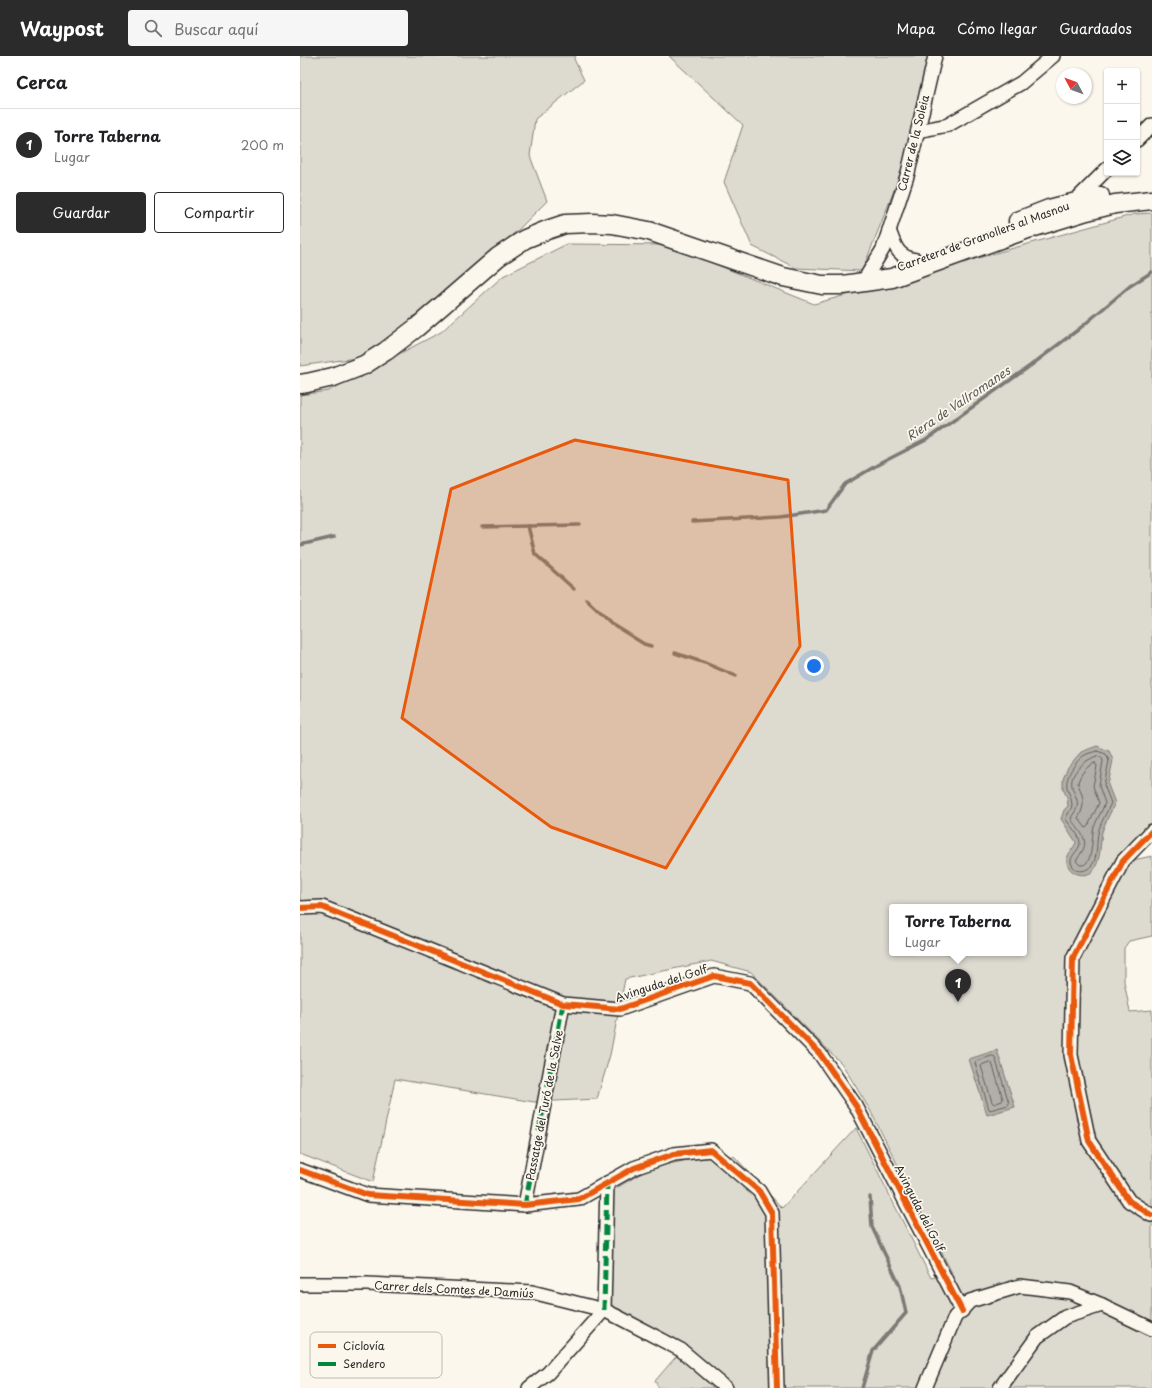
<!DOCTYPE html>
<html lang="es">
<meta charset="utf-8">
<style>
:root{--surface:#fff;--page:#f6f6f6;--text:#202124;--muted:#757577;--line:#e0e0e0;--accent:#2b2b2b}
body{margin:0;font-family:"Playpen Sans",sans-serif;background:var(--page);color:var(--text)}
.controls{position:absolute;right:12px;top:12px;display:grid;overflow:hidden;border-radius:4px;box-shadow:0 1px 3px #0004}
.controls button{width:36px;height:36px;display:grid;place-items:center;padding:0;border:0;border-bottom:1px solid var(--line);background:var(--surface);color:var(--text);font:20px sans-serif}
.compass{position:absolute;left:756px;top:12px;width:36px;height:36px;border-radius:50%;background:var(--surface);box-shadow:0 1px 3px #0004;rotate:311deg}
.you{position:absolute;left:514px;top:610px;width:14px;height:14px;margin:-10px;border:3px solid #fff;border-radius:50%;background:#1a73e8;box-shadow:0 0 0 6px #1a73e833}
.badge{display:grid;place-items:center;width:26px;height:26px;border-radius:50%;background:var(--accent);color:#fff;font-size:13px;font-weight:700}
.pin{position:absolute;translate:-50% -33px;filter:drop-shadow(0 1px 2px #0008)}
.pin::after{content:'';position:absolute;top:21px;width:14px;height:12px;background:inherit;clip-path:polygon(0 0,100% 0,50% 100%)}
.popup{position:absolute;left:589px;top:848px;width:138px;height:52px;box-sizing:border-box;display:grid;place-content:center;border-radius:4px;background:var(--surface);filter:drop-shadow(0 1px 3px #0005);font-size:13px;white-space:nowrap;color:var(--muted)}
.popup b{font-size:15px;color:var(--text)}
.popup::after{content:'';position:absolute;left:50%;top:100%;margin-left:-8px;border:8px solid transparent;border-top-color:var(--surface)}
.list{margin:0;padding:0;list-style:none}
h2{display:flex;justify-content:space-between;align-items:center;height:52px;margin:0;padding:0 16px;font-size:17px}
h2 small{font-size:13px;font-weight:400;color:var(--muted)}
.list li{display:grid;grid-template-columns:26px 1fr auto;gap:12px;align-items:center;box-sizing:border-box;height:72px;padding:0 16px;border-top:1px solid var(--line)}
.list b{display:block;font-size:15px;white-space:nowrap}
.list p{margin:0;font-size:13px;white-space:nowrap;color:var(--muted)}
.list em{font-size:13px;font-style:normal;color:var(--muted)}
.actions{display:flex;gap:8px;padding:12px 16px}
.actions a{flex:1;padding:9px 0;border:1px solid var(--accent);border-radius:4px;text-align:center;font-size:14px;color:var(--accent)}
.actions .main{background:var(--accent);color:#fff}
.icon{flex:none;width:22px;height:22px;fill:none;stroke:currentColor;stroke-width:2;stroke-linecap:round;stroke-linejoin:round}
.map{position:relative;flex:none;width:852px;height:1332px;overflow:hidden}
header{display:flex;align-items:center;gap:24px;box-sizing:border-box;height:56px;padding:0 20px;background:var(--accent);color:#fff}
header strong{font-size:19px}
nav{display:flex;gap:22px;margin-inline-start:auto;font-size:14px}
.search{width:280px;height:36px;background:var(--page);display:flex;align-items:center;gap:10px;box-sizing:border-box;padding:0 14px;border-radius:4px;color:var(--muted);font-size:15px}
main{display:flex}
aside{flex:1;background:var(--surface)}
.map>svg:first-child{display:block}
</style>
<header>
<strong>Waypost</strong>
<div class="search"><svg class="icon" aria-label="search" viewBox="0 0 24 24"><circle cx="10" cy="10" r="6"/><path d="M15 15l6 6"/></svg>Buscar aquí</div>
<nav><a>Mapa</a><a>Cómo llegar</a><a>Guardados</a></nav>
</header>
<main>
<aside>
<h2>Cerca<small></small></h2>
<ul class="list">
<li><span class="badge">1</span><div><b>Torre Taberna</b><p>Lugar</p></div><em>200 m</em></li>
</ul>
<div class="actions"><a class="main">Guardar</a><a>Compartir</a></div>
</aside>
<div class="map">
<svg width="852" height="1332" viewBox="0 0 852 1332">
<rect width="100%" height="100%" fill="#fbf7ec"/>
<filter id="ink" filterUnits="userSpaceOnUse"><feTurbulence type="fractalNoise" baseFrequency=".025" numOctaves="2"/><feDisplacementMap in="SourceGraphic" scale="8" xChannelSelector="R" yChannelSelector="G"/><feConvolveMatrix kernelMatrix="1 2 1 2 8 2 1 2 1" color-interpolation-filters="sRGB"/></filter>
<g filter="url(#ink)">
<!-- green -->
<g fill="#dddad0" stroke="#84827e" fill-rule="evenodd">
<path d="M0,0H276L274,3L284,24L235,63L230,100L247,145L218,174L134,246L63,301L0,310Z"/>
<path d="M369,0H630L603,112L562,215L496,212L452,190L424,126L443,69Z"/>
<path d="M852,157V784L833,804L852,800V880L829,885L824,892V925L830,956L852,954V1332H359L355,1325L386,1289L308,1250V1137L350,1112L397,1102L434,1100L482,1152L556,1072L631,1222L652,1217L570,1054L542,1008L451,916L411,905L325,923L310,999L297,1043L234,1046L95,1023L73,1126L0,1098V339L28,335L141,276L203,220L267,188L368,189L514,248L835,158ZM592,851H724V897H592Z"/>
</g>
<!-- water -->
<g fill="#b1afa7" stroke="#7b7a75">
<path d="M797,690L809,695L813,704L808,729L815,747C811,756 805,766 802,776C800,788 801,801 795,812C789,824 768,819 767,806C766,798 774,793 776,786L761,763L764,754L768,750L767,741L763,733V723L768,711L781,696Z"/>
<path d="M697,994L715,1051L687,1059L669,1003Z"/>
</g>
<g fill="none" stroke-linecap="round" stroke-linejoin="round">
<!-- shore -->
<g stroke="#61605d" stroke-width="1">
<path d="M797,695L806,698L809,705L804,729L811,747C807,756 802,764 799,773C796,782 798,793 795,803C792,814 778,820 772,809C767,801 780,795 780,787C780,778 770,771 766,763C767,758 772,753 772,749C772,742 768,737 767,731C765,721 776,704 785,699C789,697 793,696 797,695Z"/>
<path d="M797,700L802,702L803,705L799,730L805,747C802,755 797,763 794,771C791,781 794,811 780,809L776,805C778,801 781,798 783,794C789,781 777,773 771,763C772,758 776,756 777,751C779,743 773,737 772,730C769,717 786,703 797,700Z"/>
<path d="M795,707L797,710L793,730L799,747L788,770L786,772L778,762C783,754 785,746 781,736C780,732 778,730 778,726C781,718 786,710 795,707Z"/>
<path d="M693,1000L695,1001L709,1047L708,1049L690,1054L689,1053L675,1007L676,1005Z"/>
<path d="M690,1006L692,1007L703,1043L702,1045L694,1048L692,1046L681,1010L682,1009Z"/>
</g>
<!-- stream -->
<g stroke="#7b7a75" stroke-width="3.5">
<path d="M392,466L481,461L526,454L545,428L579,408L626,384L730,310L779,273L830,230L852,216"/>
<path d="M228,470L235,498L274,533"/>
<path d="M182,471L280,469"/>
<path d="M0,489L34,481"/>
<path d="M286,543L312,568L344,588L351,590"/>
<path d="M375,597L405,607L436,620"/>
<path d="M562,1332L573,1295L606,1257L600,1230L572,1171L570,1141"/>
</g>
<defs>
<g id="minor">
<path d="M618,75L648,69L721,27L753,0"/>
<path d="M837,84L852,69"/>
<path d="M774,146L807,113"/>
<path d="M589,174C595,190 597,201 616,204"/>
<path d="M563,226L583,193L608,117L635,0"/>
<path d="M0,852L22,851L263,948L320,953L414,920L450,927L520,998L556,1050L662,1255"/>
<path d="M0,1114L68,1139L225,1149L279,1143L334,1112L374,1098L411,1094L459,1135L472,1157L477,1332"/>
<path d="M225,1149L263,948"/>
<path d="M851,1159L829,1145L789,1085L771,999L773,902L823,805L852,775"/>
<path d="M0,1228H67L232,1236L304,1254L320,1262L381,1294L426,1332"/>
<path d="M229,1332L248,1317L304,1254L307,1127"/>
<path d="M625,1332L655,1261L670,1245L720,1230L770,1236L802,1249"/>
<path d="M700,1332L737,1281L765,1261L802,1249L852,1273"/>
</g>
<g id="secondary">
<path d="M718,165L749,153L800,140"/>
<path d="M0,328L7,327L33,321L64,309L86,295L116,272L198,201L225,183L247,174L265,168L292,167L312,168L349,175L483,221L522,229H543L592,222L725,174L787,155L815,148L852,144"/>
</g>
</defs>
<!-- minor casing -->
<use href="#minor" stroke="#2b2b2b" stroke-width="16"/>
<!-- secondary casing -->
<use href="#secondary" stroke="#2b2b2b" stroke-width="21"/>
<!-- minor -->
<use href="#minor" stroke="#fbf7ec" stroke-width="13"/>
<!-- secondary -->
<use href="#secondary" stroke="#fbf7ec" stroke-width="18"/>
<!-- quiet -->
<g stroke="#00873e" stroke-width="5" stroke-dasharray="10 5" stroke-linecap="butt">
<path d="M225,1149L263,948"/>
<path d="M304,1254L307,1127"/>
</g>
<defs>
<g id="cycleway">
<path d="M0,852L22,851L263,948L320,953L414,920L450,927L520,998L556,1050L662,1255"/>
<path d="M0,1114L68,1139L225,1149L279,1143L334,1112L374,1098L411,1094L459,1135L472,1157L477,1332"/>
<path d="M851,1159L829,1145L789,1085L771,999L773,902L823,805L852,775"/>
</g>
</defs>
<!-- cycleway casing -->
<use href="#cycleway" stroke="#fbf7ec" stroke-width="8"/>
<!-- cycleway -->
<use href="#cycleway" stroke="#e8590c" stroke-width="6"/>
</g>
</g>
<!-- marked area -->
<path fill="#e8590c" fill-opacity="0.2" stroke="#e8590c" stroke-width="3" stroke-linejoin="round" d="M275,384L488,424L500,590L366,812L251,771L102,662L151,433Z"/>
<g text-anchor="middle" dominant-baseline="central" stroke-width="3.5" stroke-linejoin="round" paint-order="stroke">
<!-- street labels -->
<g font-size="11" fill="#2b2b2b" stroke="#fbf7ec">
<text transform="translate(613 87) rotate(-76)">Carrer de la Soleia</text>
<text transform="translate(683 180) rotate(-20)">Carretera de Granollers al Masnou</text>
<text transform="translate(361 927) rotate(-18)">Avinguda del Golf</text>
<text transform="translate(244 1049) rotate(-79)">Passatge del Turó de la Salve</text>
<text transform="translate(620 1152) rotate(63)">Avinguda del Golf</text>
<text transform="translate(154 1233) rotate(3)">Carrer dels Comtes de Damiús</text>
</g>
<!-- water labels -->
<g font-size="12" font-style="italic" fill="#5a5956" stroke="#fbf7ec">
<text transform="translate(658 347) rotate(-34)">Riera de Vallromanes</text>
</g>
</g>
<!-- legend -->
<rect x="10" y="1276" width="132" height="46" rx="6" fill="#fbf7ec" stroke="#bdbab2" stroke-width="1"/>
<rect x="18" y="1288" width="18" height="4" fill="#e8590c"/>
<rect x="18" y="1306" width="18" height="4" fill="#00873e"/>
<g font-size="11" fill="#2b2b2b">
<text x="43" y="1294">Ciclovía</text>
<text x="43" y="1312">Sendero</text>
</g>
</svg>
<div class="controls">
<button>+</button>
<button>−</button>
<button><svg class="icon" aria-label="layers" viewBox="0 0 24 24"><path d="M12 4l9 5-9 5-9-5zM3 14l9 5 9-5"/></svg></button>
</div>
<svg class="compass" viewBox="-18 -18 36 36"><path d="M0-13l5 13h-10z" fill="#e53935"/><path d="M0 13l5-13h-10z" fill="#757577"/></svg>
<div class="you"></div>
<div class="pin badge" style="left:658px;top:946px">1</div>
<div class="popup"><b>Torre Taberna</b>Lugar</div>
</div>
</main>
